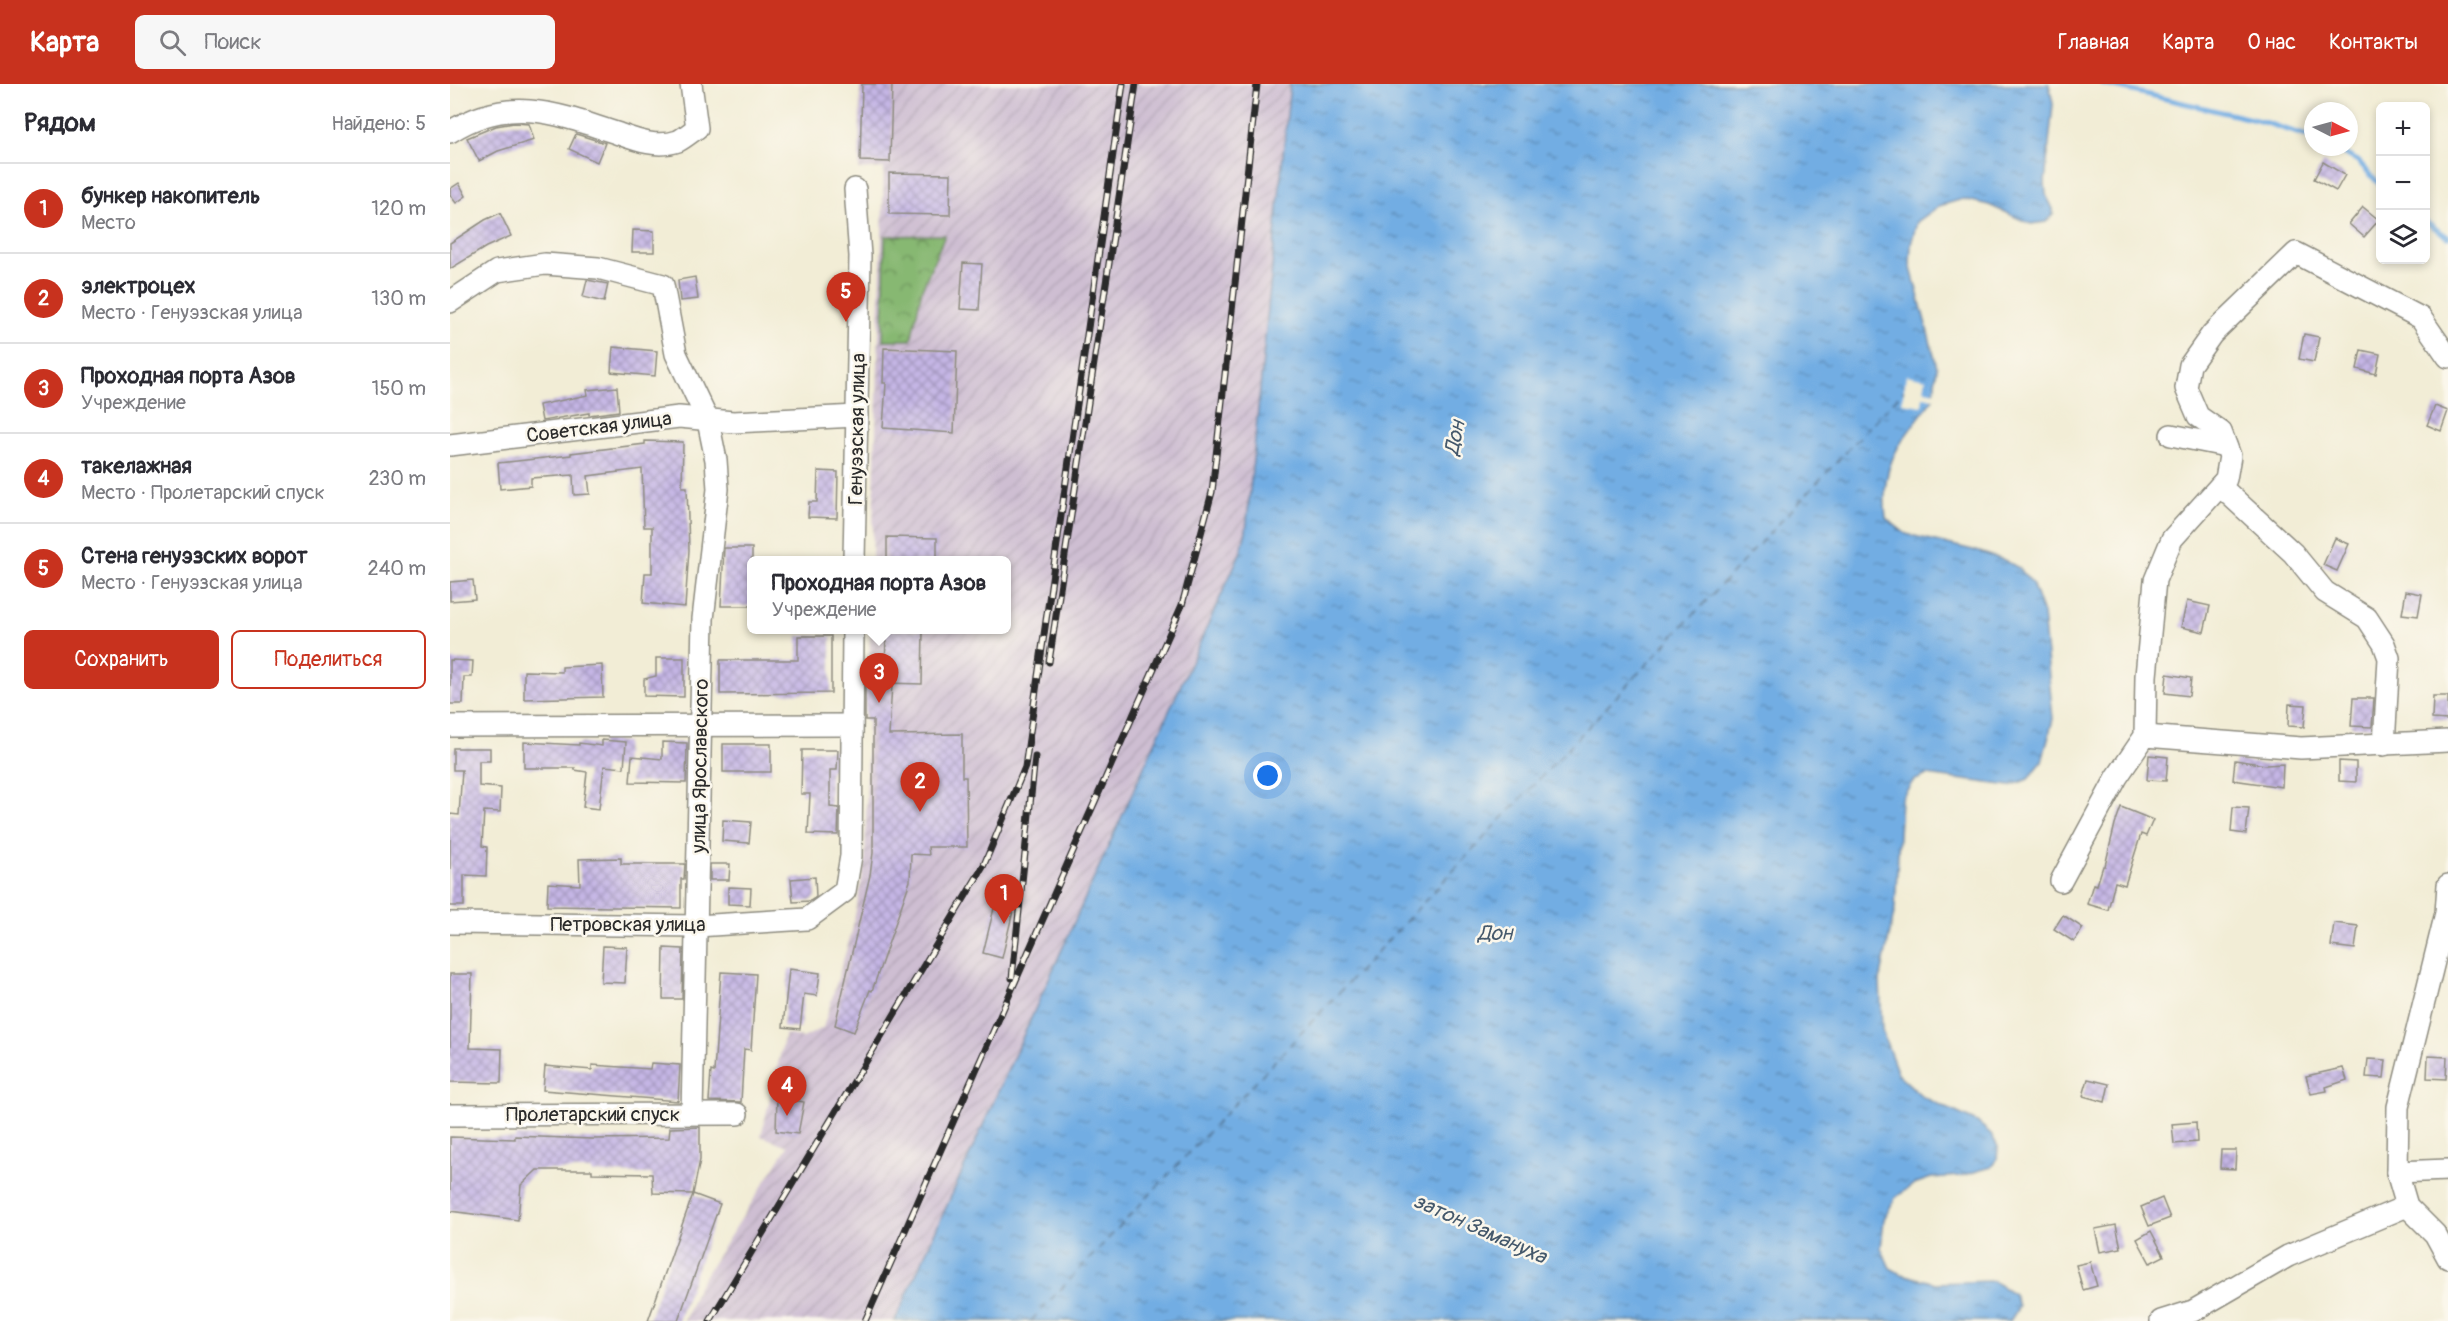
<!DOCTYPE html>
<html lang="ru">
<meta charset="utf-8">
<style>
:root{--surface:#fff;--page:#f7f7f7;--text:#2b2b33;--muted:#7c7c81;--line:#e1e1e2;--accent:#c8321e}
body{margin:0;font-family:Pangolin,sans-serif;background:var(--page);color:var(--text)}
.controls{position:absolute;right:18px;top:18px;display:grid;overflow:hidden;border-radius:9px;box-shadow:0 3px 9px #0003}
.controls button{width:54px;height:54px;display:grid;place-items:center;padding:0;border:0;border-bottom:2px solid var(--line);background:var(--surface);color:var(--text);font:30px sans-serif}
.compass{position:absolute;left:1854px;top:18px;width:54px;height:54px;border-radius:50%;background:var(--surface);box-shadow:0 3px 9px #0003;rotate:96deg}
.you{position:absolute;left:818px;top:692px;width:21px;height:21px;margin:-15px;border:4px solid #fff;border-radius:50%;background:#1a73e8;box-shadow:0 0 0 9px #1a73e833}
.badge{display:grid;place-items:center;width:39px;height:39px;border-radius:50%;background:var(--accent);color:#fff;font-size:20px;font-weight:700}
.pin{position:absolute;translate:-50% -50px;filter:drop-shadow(0 2px 3px #0008)}
.pin::after{content:'';position:absolute;top:32px;width:21px;height:18px;background:inherit;clip-path:polygon(0 0,100% 0,50% 100%)}
.popup{position:absolute;left:297px;top:472px;width:264px;height:78px;box-sizing:border-box;display:grid;place-content:center;border-radius:9px;background:var(--surface);filter:drop-shadow(0 2px 4px #0005);font-size:20px;white-space:nowrap;color:var(--muted)}
.popup b{font-size:22px;color:var(--text)}
.popup::after{content:'';position:absolute;left:50%;top:100%;margin-left:-12px;border:12px solid transparent;border-top-color:var(--surface)}
.list{margin:0;padding:0;list-style:none}
h2{display:flex;justify-content:space-between;align-items:center;height:78px;margin:0;padding:0 24px;font-size:26px}
h2 small{font-size:20px;font-weight:400;color:var(--muted)}
.list li{display:grid;grid-template-columns:39px 1fr auto;gap:18px;align-items:center;box-sizing:border-box;height:90px;padding:0 24px;border-top:2px solid var(--line)}
.list b{display:block;font-size:22px;white-space:nowrap}
.list p{margin:0;font-size:20px;white-space:nowrap;color:var(--muted)}
.list em{font-size:20px;font-style:normal;color:var(--muted)}
.actions{display:flex;gap:12px;padding:18px 24px}
.actions a{flex:1;padding:14px 0;border:2px solid var(--accent);border-radius:9px;text-align:center;font-size:21px;color:var(--accent)}
.actions .main{background:var(--accent);color:#fff}
.icon{flex:none;width:33px;height:33px;fill:none;stroke:currentColor;stroke-width:2;stroke-linecap:round;stroke-linejoin:round}
.map{position:relative;flex:none;width:1998px;height:1237px;overflow:hidden}
header{display:flex;align-items:center;gap:36px;box-sizing:border-box;height:84px;padding:0 30px;background:var(--accent);color:#fff}
header strong{font-size:28px}
nav{display:flex;gap:33px;margin-inline-start:auto;font-size:21px}
.search{width:420px;height:54px;background:var(--page);display:flex;align-items:center;gap:15px;box-sizing:border-box;padding:0 21px;border-radius:9px;color:var(--muted);font-size:22px}
main{display:flex}
aside{flex:1;background:var(--surface)}
.map>svg:first-child{display:block}
</style>
<header>
<strong>Карта</strong>
<div class="search"><svg class="icon" aria-label="search" viewBox="0 0 24 24"><circle cx="10" cy="10" r="6"/><path d="M15 15l6 6"/></svg>Поиск</div>
<nav><a>Главная</a><a>Карта</a><a>О нас</a><a>Контакты</a></nav>
</header>
<main>
<aside>
<h2>Рядом<small>Найдено: 5</small></h2>
<ul class="list">
<li><span class="badge">1</span><div><b>бункер накопитель</b><p>Место</p></div><em>120 m</em></li>
<li><span class="badge">2</span><div><b>электроцех</b><p>Место · Генуэзская улица</p></div><em>130 m</em></li>
<li><span class="badge">3</span><div><b>Проходная порта Азов</b><p>Учреждение</p></div><em>150 m</em></li>
<li><span class="badge">4</span><div><b>такелажная</b><p>Место · Пролетарский спуск</p></div><em>230 m</em></li>
<li><span class="badge">5</span><div><b>Стена генуэзских ворот</b><p>Место · Генуэзская улица</p></div><em>240 m</em></li>
</ul>
<div class="actions"><a class="main">Сохранить</a><a>Поделиться</a></div>
</aside>
<div class="map">
<svg width="1998" height="1237" viewBox="0 0 1998 1237">
<defs>
<pattern id="industrial-furrows" width="10" height="10" patternUnits="userSpaceOnUse" patternTransform="scale(1.5)"><rect width="10" height="10" fill="#cebed2"/><path d="M-1 1l2-2M0 10L10 0M9 11l2-2" fill="none" stroke="#b1a3b4"/></pattern>
<pattern id="forest-crowns" width="20" height="18" patternUnits="userSpaceOnUse" patternTransform="scale(1.5)"><rect width="20" height="18" fill="#87b872"/><path d="M2 6a3 3 0 1 1 6 0M12 15a3 3 0 1 1 6 0" fill="none" stroke="#6f965e"/></pattern>
<pattern id="water-ripples" width="26" height="14" patternUnits="userSpaceOnUse" patternTransform="scale(1.5)"><rect width="26" height="14" fill="#72ade3"/><path d="M2 4q2-2 4 0t4 0M15 11q2-2 4 0t4 0" fill="none" stroke="#5e8db8"/></pattern>
<pattern id="building-cross-hatch" width="8" height="8" patternUnits="userSpaceOnUse" patternTransform="scale(1.5)"><rect width="8" height="8" fill="#c5b6e5"/><path d="M0 0l8 8M0 8l8-8" fill="none" stroke="#a094ba"/></pattern>
</defs>
<rect width="100%" height="100%" fill="#fbf7ec"/>
<filter id="ink" filterUnits="userSpaceOnUse"><feTurbulence type="fractalNoise" baseFrequency=".0167" numOctaves="2"/><feDisplacementMap in="SourceGraphic" scale="12" xChannelSelector="R" yChannelSelector="G"/><feConvolveMatrix kernelMatrix="1 2 1 2 8 2 1 2 1" color-interpolation-filters="sRGB"/></filter>
<filter id="wash" filterUnits="userSpaceOnUse"><feTurbulence type="fractalNoise" baseFrequency=".008" numOctaves="4" result="noise"/><feDisplacementMap in="SourceGraphic" scale="24" xChannelSelector="R" yChannelSelector="G"/><feGaussianBlur stdDeviation="1.35" result="paint"/><feColorMatrix in="noise" values="0 0 0 0 0 0 0 0 0 0 0 0 0 0 0 0 0 1.4 0 .05"/><feComposite in="paint" operator="in"/></filter>
<g filter="url(#wash)">
<rect width="100%" height="100%" fill="#f2edd6"/>
<!-- industrial -->
<path fill="url(#industrial-furrows)" d="M410,0H840L796,447L791,467L445,1237H234L248,1202L338,1062L311,1052L335,950L353,954L373,944L402,847L415,779L420,546H556V476H422L434,84L409,86Z"/>
<!-- forest -->
<path fill="url(#forest-crowns)" stroke="#59724e" stroke-width="1.5" d="M495,151L472,205L461,256H433L435,152Z"/>
<!-- water -->
<path fill="url(#water-ripples)" stroke="#4e6c87" stroke-width="1.5" d="M840,0H1599L1603,20L1595,98L1596,111L1603,125V131L1596,138L1581,140L1539,121L1513,115L1489,122L1467,138L1461,160L1460,180L1487,283L1483,315C1452,357 1429,377 1436,434L1456,450L1523,466L1554,476L1569,484L1582,499L1593,530L1603,635L1592,678L1578,695L1560,702L1477,691L1463,697L1451,715L1445,824L1430,897L1432,947L1448,990L1473,1013L1527,1038L1541,1050L1548,1063L1547,1075L1541,1083L1510,1092L1481,1094L1464,1100L1445,1114L1434,1135L1431,1164L1440,1184L1451,1190L1485,1199L1543,1197L1564,1210L1569,1223L1560,1237H445L791,467L796,447Z"/>
<!-- pier -->
<path fill="#f2edd6" d="M1456,291L1476,295L1474,306L1487,308L1486,315L1473,313L1472,322L1452,319Z"/>
<g fill="none" stroke-linecap="round" stroke-linejoin="round">
<!-- stream -->
<g stroke="#72ade3" stroke-width="5">
<path d="M1652,0L1810,37L1863,54"/>
<path d="M1881,63L1908,77L1930,101"/>
<path d="M1976,138L1998,153"/>
</g>
<!-- ferry -->
<path stroke="#44586b" stroke-width="1.5" stroke-dasharray="8 6" stroke-linecap="butt" d="M581,1237L1454,306"/>
</g>
<g id="blocks">
<!-- building -->
<g fill="url(#building-cross-hatch)">
<path d="M412,0H442L440,78L410,77Z"/>
<path d="M64,39L79,40L84,56L48,67L29,77L17,54L46,42Z"/>
<path d="M126,50L155,59L147,78L119,65Z"/>
<path d="M1873,78L1895,91L1886,107L1864,95Z"/>
<path d="M439,89L501,90L500,131L439,130Z"/>
<path d="M9,99L16,112L6,119L0,111V105Z"/>
<path d="M1913,123L1929,136L1914,153L1899,140Z"/>
<path d="M50,129L61,152L36,163L0,185V159L35,136Z"/>
<path d="M183,146L204,147V168H182Z"/>
<path d="M513,179L532,180L529,226L510,225Z"/>
<path d="M245,193L248,215L230,217L228,196Z"/>
<path d="M137,196L158,200L154,218L133,213Z"/>
<path d="M1854,250L1869,253L1864,278L1849,275Z"/>
<path d="M163,263L207,267L205,292L161,288Z"/>
<path d="M434,264L507,267L504,349L433,344L436,299H433Z"/>
<path d="M1911,266L1930,270L1926,290L1907,285Z"/>
<path d="M167,303L169,327L139,331V329L92,337L89,321L138,311L137,306Z"/>
<path d="M1985,322L1998,327L1991,347L1977,341Z"/>
<path d="M195,357L233,358L232,403H237L239,466L235,523L193,519L195,489H202V443H194L192,385L138,392L140,410L124,411L123,391L81,394V402L50,405L48,379L121,371V369L195,360Z"/>
<path d="M368,387L388,388L387,434L358,433L359,418H367Z"/>
<path d="M437,453L487,454V477H437Z"/>
<path d="M1885,454L1899,460L1887,487L1873,481Z"/>
<path d="M274,464H302V522H271Z"/>
<path d="M23,496L25,515L0,517V498Z"/>
<path d="M1956,507L1972,510L1968,532L1952,530Z"/>
<path d="M1737,517L1760,522L1754,548L1731,543Z"/>
<path d="M436,546H473L472,600L435,599Z"/>
<path d="M348,552H381V609L270,610V576H348Z"/>
<path d="M206,574H234V613L194,612V595L206,592Z"/>
<path d="M0,576L23,577L22,593H14L13,620H0Z"/>
<path d="M152,581L153,613L74,615V587L112,588V583Z"/>
<path d="M1717,590L1741,594L1739,612L1715,609Z"/>
<path d="M415,598L442,600L439,651L512,650V693H516L517,763H478L479,771L461,770L460,797L422,907L420,906L404,948L385,941L420,791L423,769V636H415Z"/>
<path d="M1983,612H1998V636L1982,635Z"/>
<path d="M1903,614H1924L1922,643L1901,642Z"/>
<path d="M1839,620L1856,621L1854,643L1838,642Z"/>
<path d="M152,656L176,658L174,684L154,682L149,725L133,723L137,688L125,686V684H74V658L129,661V659L152,662Z"/>
<path d="M212,658L237,659L236,699L180,698L182,672L212,675Z"/>
<rect x="273" y="660" width="48" height="28"/>
<path d="M3,664H40V677H29V702L51,704L50,728L34,727L32,762L37,763L36,792L14,791V822H0V730L9,731L12,686H3Z"/>
<path d="M352,666H388L387,686H380V723L389,724L388,751L358,750L360,710H351Z"/>
<path d="M1699,671L1718,673L1716,697L1697,696Z"/>
<path d="M1785,676L1816,681L1833,680L1832,703L1783,696Z"/>
<path d="M1889,677L1906,678V698L1889,697Z"/>
<path d="M1671,723L1703,736L1696,752L1691,750L1675,801L1665,798L1658,826L1637,820L1643,800L1647,801L1653,782H1655L1665,740Z"/>
<path d="M1783,723L1799,724L1796,750L1781,748Z"/>
<path d="M273,736L301,738L299,759L272,757Z"/>
<path d="M171,774V780H235L234,795H231V824L97,822L98,799L130,801L129,775Z"/>
<path d="M260,780H280L279,796H260Z"/>
<path d="M365,793L366,813L360,817L343,818L341,795Z"/>
<path d="M278,803L301,804L300,821L278,820Z"/>
<path d="M549,804L567,810L552,874L533,869Z"/>
<path d="M1613,831L1633,844L1624,858L1604,845Z"/>
<path d="M1884,839L1908,842L1905,865L1881,862Z"/>
<path d="M153,862L177,863L175,899L151,898Z"/>
<path d="M214,864L233,865L232,915H213Z"/>
<path d="M339,885L370,889L367,912L354,910L350,945L333,943Z"/>
<path d="M271,888L306,890L301,966L294,965L291,1018L259,1017L261,987L264,988Z"/>
<path d="M0,890H22L20,964L52,965L51,999L0,998Z"/>
<path d="M1978,972L1997,973L1996,995L1977,994Z"/>
<path d="M1918,975L1936,976L1934,994L1916,993Z"/>
<path d="M201,979L230,981L228,1017L93,1006L95,982L142,986V981L200,985Z"/>
<path d="M1893,984L1897,996L1876,1003L1877,1007L1861,1010L1856,992Z"/>
<path d="M1638,995L1659,1000L1655,1018L1633,1012Z"/>
<path d="M327,1013L354,1018L348,1050L326,1047Z"/>
<path d="M1746,1038L1747,1058L1724,1060L1722,1040Z"/>
<path d="M250,1043V1076L243,1110L203,1109L202,1090L142,1089V1086H87L71,1101L68,1136L0,1127V1053L65,1055V1052L142,1055L219,1054L220,1044Z"/>
<path d="M1771,1066H1786L1785,1085L1770,1084Z"/>
<path d="M243,1110L270,1120L228,1237H198Z"/>
<path d="M1712,1114L1720,1134L1699,1142L1691,1123Z"/>
<path d="M1666,1141L1671,1164L1650,1168L1645,1145Z"/>
<path d="M1701,1147L1714,1172L1700,1179L1687,1155Z"/>
<path d="M1640,1178L1647,1202L1633,1206L1626,1181Z"/>
</g>
</g>
</g>
<g filter="url(#ink)">
<use href="#blocks" fill-opacity="0" stroke="#8e8c80" stroke-width="1.5"/>
<g fill="none" stroke-linecap="round" stroke-linejoin="round">
<defs>
<g id="minor">
<path d="M0,48C59,10 109,30 169,50C188,57 208,64 228,57C234,54 241,48 247,44L241,0"/>
<path d="M0,218L47,187L95,180L148,184L213,201L226,270L258,337L266,376L268,405L253,535L242,1029"/>
<path d="M1721,351L1776,362"/>
<path d="M0,361L229,333L283,338L407,332"/>
<path d="M1770,402L1843,469L1875,508L1917,534L1934,560L1939,574L1934,661"/>
<path d="M404,476L410,172L405,105"/>
<path d="M0,642L401,641"/>
<path d="M1695,652L1851,664L1998,657"/>
<path d="M1611,797L1667,693L1695,652L1696,592L1705,496L1722,455L1776,395L1780,372L1771,348L1748,332L1736,304L1740,281L1762,250L1846,169L1971,234L1998,273"/>
<path d="M1998,801L1996,829L1948,1023L1947,1088L1957,1122L1985,1150L1998,1174"/>
<path d="M0,839L247,842L357,835L395,807L401,772L403,546"/>
<path d="M0,1031L287,1030"/>
<path d="M1947,1088L1998,1086"/>
<path d="M1711,1237L1743,1227L1838,1172L1957,1122"/>
</g>
</defs>
<!-- minor casing -->
<use href="#minor" stroke="#8e8c80" stroke-width="24"/>
<!-- minor -->
<use href="#minor" stroke="#fff" stroke-width="21"/>
<defs>
<g id="rail">
<path d="M599,578L686,0"/>
<path d="M562,894L585,673"/>
<path d="M260,1237L533,783L575,683L673,0"/>
<path d="M415,1237L732,521L762,408L807,0"/>
</g>
</defs>
<!-- rail casing -->
<use href="#rail" stroke="#2b2b2b" stroke-width="7"/>
<!-- rail -->
<use href="#rail" stroke="#fbf7ec" stroke-width="4.5" stroke-dasharray="14" stroke-linecap="butt"/>
</g>
</g>
<g text-anchor="middle" dominant-baseline="central" stroke-width="5" stroke-linejoin="round" paint-order="stroke">
<!-- street labels -->
<g font-size="20" fill="#2b2b2b" stroke="#fbf7ec">
<text transform="translate(149 343) rotate(-7)">Советская улица</text>
<text transform="translate(407 345) rotate(-89)">Генуэзская улица</text>
<text transform="translate(250 682) rotate(-89)">улица Ярославского</text>
<text x="178" y="840">Петровская улица</text>
<text x="143" y="1030">Пролетарский спуск</text>
</g>
<!-- water labels -->
<g font-size="21" font-style="italic" fill="#44586b" stroke="#fbf7ec">
<text transform="translate(1005 354) rotate(-79)">Дон</text>
<text x="1045" y="849">Дон</text>
<text transform="translate(1030 1145) rotate(24)">затон Замануха</text>
</g>
</g>
</svg>
<div class="controls">
<button>+</button>
<button>−</button>
<button><svg class="icon" aria-label="layers" viewBox="0 0 24 24"><path d="M12 4l9 5-9 5-9-5zM3 14l9 5 9-5"/></svg></button>
</div>
<svg class="compass" viewBox="-18 -18 36 36"><path d="M0-13l5 13h-10z" fill="#e53935"/><path d="M0 13l5-13h-10z" fill="#7c7c81"/></svg>
<div class="you"></div>
<div class="pin badge" style="left:554px;top:840px">1</div>
<div class="pin badge" style="left:470px;top:728px">2</div>
<div class="pin badge" style="left:429px;top:619px">3</div>
<div class="popup"><b>Проходная порта Азов</b>Учреждение</div>
<div class="pin badge" style="left:337px;top:1032px">4</div>
<div class="pin badge" style="left:396px;top:238px">5</div>
</div>
</main>
